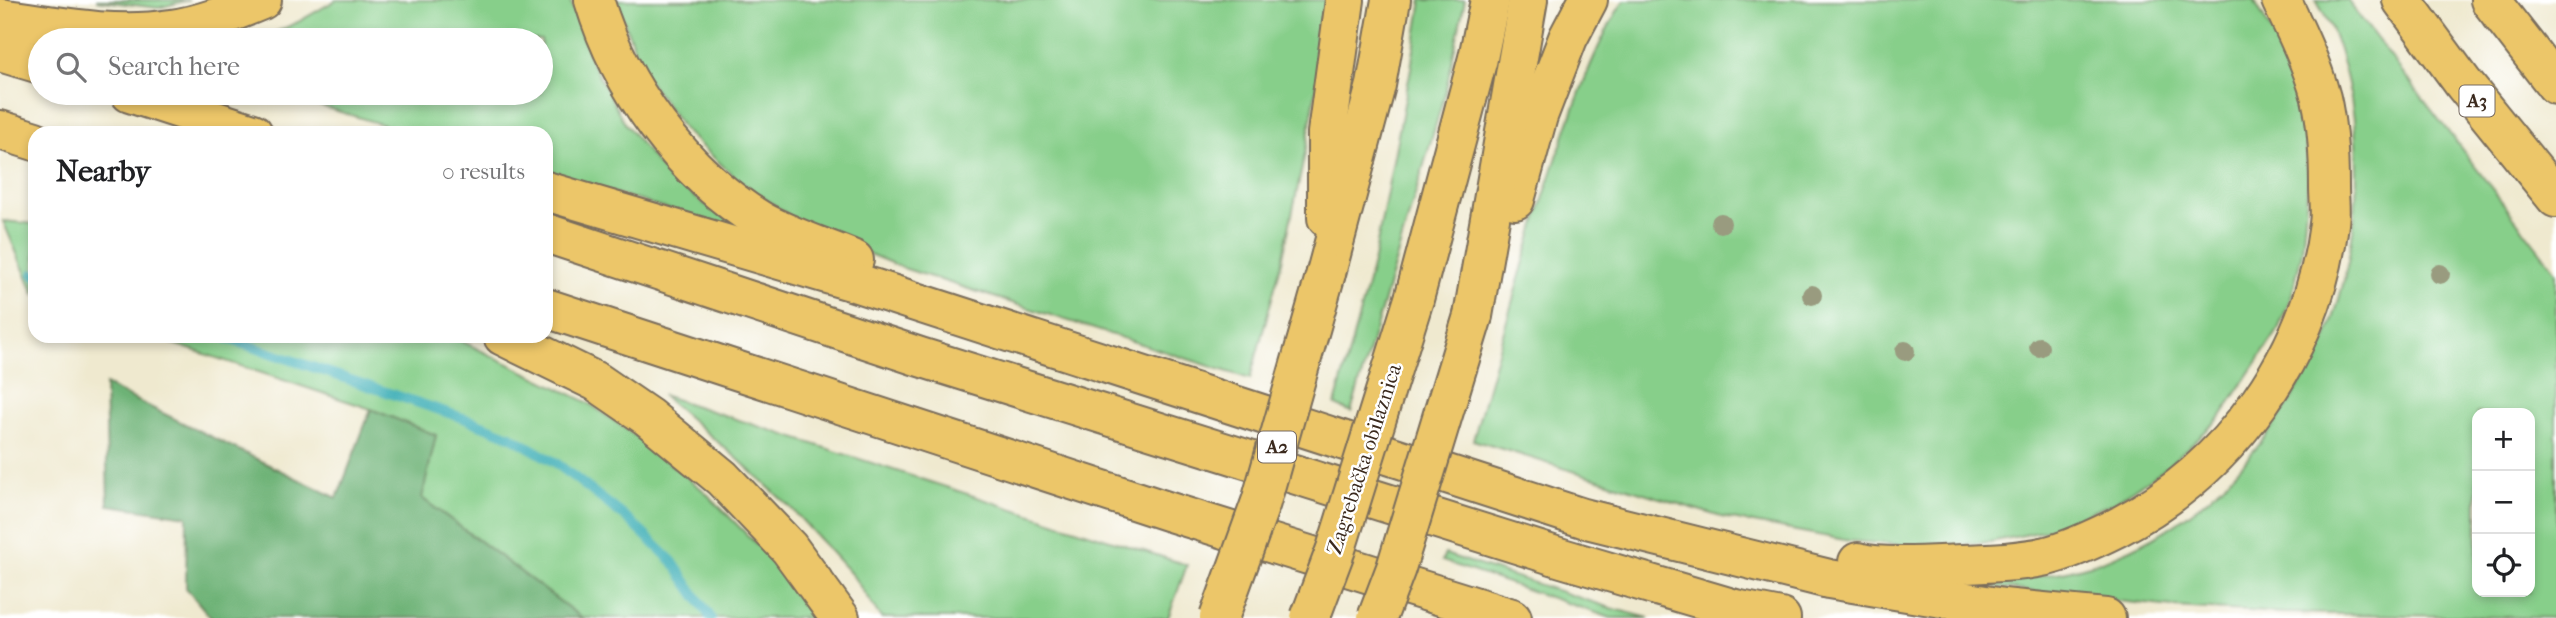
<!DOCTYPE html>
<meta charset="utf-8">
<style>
:root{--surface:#fff;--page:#f6f6f6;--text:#202124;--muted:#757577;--line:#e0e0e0}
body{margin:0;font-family:"IM FELL French Canon",serif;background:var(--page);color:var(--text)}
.controls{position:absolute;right:21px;bottom:21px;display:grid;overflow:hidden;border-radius:14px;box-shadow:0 4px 10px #0003}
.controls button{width:63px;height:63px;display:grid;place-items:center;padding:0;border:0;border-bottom:2px solid var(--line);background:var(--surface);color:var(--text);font:35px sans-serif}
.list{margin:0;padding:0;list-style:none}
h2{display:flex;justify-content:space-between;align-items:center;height:91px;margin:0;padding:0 28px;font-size:30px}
h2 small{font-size:23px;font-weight:400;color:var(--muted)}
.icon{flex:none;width:38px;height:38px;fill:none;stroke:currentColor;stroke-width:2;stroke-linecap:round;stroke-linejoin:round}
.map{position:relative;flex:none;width:2556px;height:618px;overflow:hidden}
.search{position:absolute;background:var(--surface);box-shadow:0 4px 10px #0003;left:28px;top:28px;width:525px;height:77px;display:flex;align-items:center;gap:18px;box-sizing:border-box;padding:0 24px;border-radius:38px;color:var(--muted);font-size:26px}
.panel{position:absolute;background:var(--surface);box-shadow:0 4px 10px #0003;left:28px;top:126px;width:525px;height:217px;border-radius:21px}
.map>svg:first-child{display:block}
</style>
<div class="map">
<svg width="2556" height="618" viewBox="0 0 2556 618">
<rect width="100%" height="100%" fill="#fff"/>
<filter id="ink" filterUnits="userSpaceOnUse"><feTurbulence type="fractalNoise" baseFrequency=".0143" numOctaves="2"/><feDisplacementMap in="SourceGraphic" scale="14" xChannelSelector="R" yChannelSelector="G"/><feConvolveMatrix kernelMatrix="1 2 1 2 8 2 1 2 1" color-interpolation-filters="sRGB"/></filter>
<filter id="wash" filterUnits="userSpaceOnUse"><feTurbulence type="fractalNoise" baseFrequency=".00686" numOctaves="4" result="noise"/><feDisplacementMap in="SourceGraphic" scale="28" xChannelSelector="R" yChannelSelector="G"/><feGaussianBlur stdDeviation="1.57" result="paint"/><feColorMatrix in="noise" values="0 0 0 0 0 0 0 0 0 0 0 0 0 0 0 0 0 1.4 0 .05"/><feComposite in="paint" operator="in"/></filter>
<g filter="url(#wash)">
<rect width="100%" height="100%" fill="#efe9cf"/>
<!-- green -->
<g fill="#87cf8a" stroke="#617c54" stroke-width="2" fill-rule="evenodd">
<path d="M96,0H189L158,8Z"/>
<path d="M336,0H570L591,61L624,122L661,169L701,202L746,228L743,231L546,173V133H411L277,93H541V40H259L298,22Z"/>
<path d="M616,0H1331L1307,144L1282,261L1250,379L903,268L809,229L738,180L685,131L644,74Z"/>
<path d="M1422,0H1465L1446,90L1351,412L1335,405L1374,259L1411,68Z"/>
<path d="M1624,0H2254L2283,52L2305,132L2308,176L2306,206L2302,252L2292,295L2277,332L2219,419L2163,470L2113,503L2044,531L1990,542L1933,547L1850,541L1721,517L1473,440C1502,340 1528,240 1562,142C1579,94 1596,43 1624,0Z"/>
<path d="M2316,0H2347L2556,272V618L2283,613L2173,607L1955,583C2016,581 2075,576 2131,549C2209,512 2266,447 2307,372C2314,360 2323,347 2328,334C2362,239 2369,129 2333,33C2329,22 2322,11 2316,0ZM2477,413H2530V592H2477Z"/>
<path d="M3,221L35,224V296Z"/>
<path d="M150,336H451L587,402L634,435L704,491L771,559L815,618H582L421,498L436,435L371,409Z"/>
<path d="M662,395L1187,565L1168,618H881L853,576L791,508L739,460Z"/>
<path d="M1445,554L1614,609L1649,618H1611L1442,561Z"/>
</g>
<!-- forest -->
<path fill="#6db276" stroke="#546e4a" stroke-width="2" d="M105,385L337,498L371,409L436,435L422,498L582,618H211L186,588L187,516L108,505Z"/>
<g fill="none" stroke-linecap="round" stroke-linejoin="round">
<!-- stream -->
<g stroke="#3badb5" stroke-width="10">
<path d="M33,274L35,275"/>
<path d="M220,336L469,420L510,436L556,463L629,520L672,561L711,618"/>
</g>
</g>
</g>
<g filter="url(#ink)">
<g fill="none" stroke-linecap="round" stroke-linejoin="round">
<defs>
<g id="motorway">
<path d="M594,0C620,87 682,173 761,221C787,236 826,248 854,260"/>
<path d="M2402,0L2463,83L2556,198"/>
<path d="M2490,0L2556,85"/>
<path d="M0,18C57,26 113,38 171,29C202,25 233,12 262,0"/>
<path d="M0,52L40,64"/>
<path d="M130,93L253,133"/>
<path d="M0,130L35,141"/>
<path d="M546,191L851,281L1583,518L1829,579L2003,608L2106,618"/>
<path d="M1515,200L1538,116L1568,38L1588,0"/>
<path d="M1327,218V133L1345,0"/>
<path d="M546,233L920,357L1562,558L1735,609L1781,618"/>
<path d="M1326,273L1376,85L1391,0"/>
<path d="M1414,299L1478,58L1490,0"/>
<path d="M546,308L1170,512L1512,618"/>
<path d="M1473,316L1528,0"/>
<path d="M503,336L597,382L648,417L722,478L789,548L840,618"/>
<path d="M1858,562C1884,569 1934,565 1963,564C1991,563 2020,562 2047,556C2071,550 2094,539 2116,528C2231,469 2313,353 2329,224C2331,212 2329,199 2329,187C2329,158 2328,127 2321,98C2312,64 2296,31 2281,0"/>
</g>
</defs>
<!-- motorway casing -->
<use href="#motorway" stroke="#7a6d5c" stroke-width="42"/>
<!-- motorway -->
<use href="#motorway" stroke="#ecc669" stroke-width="38"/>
<defs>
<g id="motorway-bridge">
<path d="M1219,618L1261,502L1326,273"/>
<path d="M1310,618L1336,549L1414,299"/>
<path d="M1377,618L1396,568L1473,316"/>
</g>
</defs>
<!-- motorway-bridge casing -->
<use href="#motorway-bridge" stroke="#7a6d5c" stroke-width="42" stroke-linecap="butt"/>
<!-- motorway-bridge -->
<use href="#motorway-bridge" stroke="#ecc669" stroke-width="38"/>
</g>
<!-- trees -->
<g fill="#999b7f">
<circle cx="1721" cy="223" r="10"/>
<circle cx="2440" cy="274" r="10"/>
<circle cx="1812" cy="295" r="10"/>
<circle cx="2039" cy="347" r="10"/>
<circle cx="1905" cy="351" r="10"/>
</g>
</g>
<g text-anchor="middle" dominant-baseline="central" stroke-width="5" stroke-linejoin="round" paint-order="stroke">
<!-- shield labels -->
<g fill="#fff" stroke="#766a62" stroke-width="2">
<rect x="2459.5" y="85.5" width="35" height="31" rx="5"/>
<rect x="1258" y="431.5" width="38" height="31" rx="5"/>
</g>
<g font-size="19" font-weight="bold" fill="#3b2a1e">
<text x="2477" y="101">A3</text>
<text x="1277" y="447">A2</text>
</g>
<!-- street labels -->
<g font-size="21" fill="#3b2a1e" stroke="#fff">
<text transform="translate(1364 459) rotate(-72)">Zagrebačka obilaznica</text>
</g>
</g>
</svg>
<div class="controls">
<button>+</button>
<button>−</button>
<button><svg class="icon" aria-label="locate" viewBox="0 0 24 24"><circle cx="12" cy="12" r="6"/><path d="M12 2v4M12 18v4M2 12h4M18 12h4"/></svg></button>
</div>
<div class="search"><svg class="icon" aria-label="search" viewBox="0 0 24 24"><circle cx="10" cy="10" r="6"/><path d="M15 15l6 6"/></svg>Search here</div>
<section class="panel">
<h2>Nearby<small>0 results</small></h2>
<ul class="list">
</ul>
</section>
</div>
